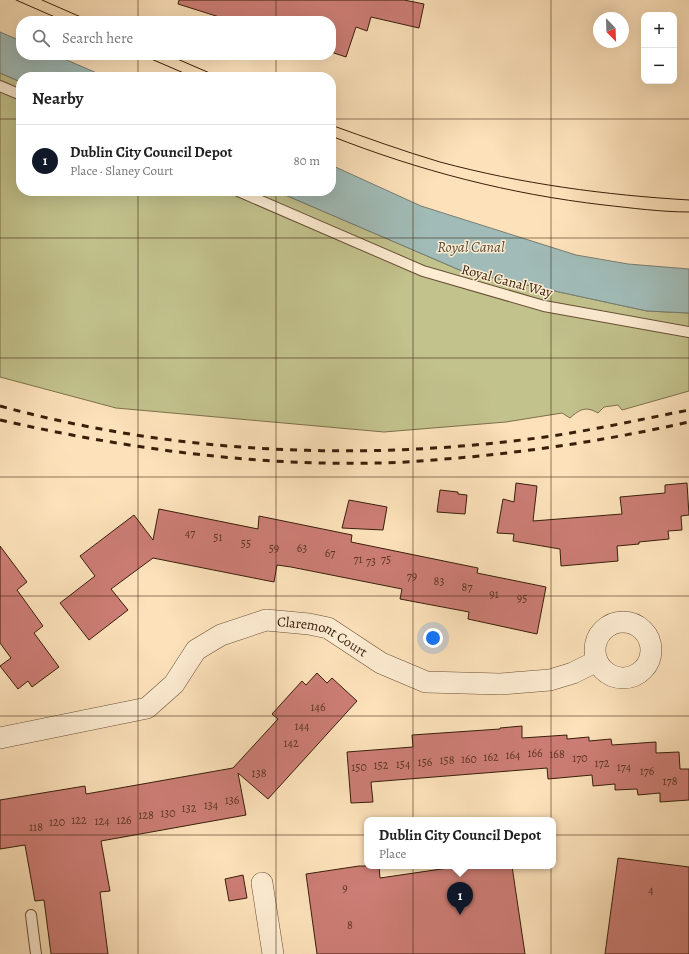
<!DOCTYPE html>
<meta charset="utf-8">
<style>
:root{--surface:#fff;--page:#f2f2f2;--text:#222;--muted:#767676;--line:#e0e0e0;--accent:#111827}
body{margin:0;font-family:Alegreya,serif;background:var(--page);color:var(--text)}
.controls{position:absolute;right:12px;top:12px;display:grid;overflow:hidden;border-radius:8px;box-shadow:0 4px 16px #0002}
.controls button{width:36px;height:36px;display:grid;place-items:center;padding:0;border:0;border-bottom:1px solid var(--line);background:var(--surface);color:var(--text);font:20px sans-serif}
.compass{position:absolute;left:593px;top:12px;width:36px;height:36px;border-radius:50%;background:var(--surface);box-shadow:0 4px 16px #0002;rotate:157deg}
.you{position:absolute;left:433px;top:638px;width:14px;height:14px;margin:-10px;border:3px solid #fff;border-radius:50%;background:#1a73e8;box-shadow:0 0 0 6px #1a73e833}
.badge{display:grid;place-items:center;width:26px;height:26px;border-radius:50%;background:var(--accent);color:#fff;font-size:13px;font-weight:700}
.pin{position:absolute;translate:-50% -33px;filter:drop-shadow(0 1px 2px #0008)}
.pin::after{content:'';position:absolute;top:21px;width:14px;height:12px;background:inherit;clip-path:polygon(0 0,100% 0,50% 100%)}
.popup{position:absolute;left:364px;top:817px;width:192px;height:52px;box-sizing:border-box;display:grid;place-content:center;border-radius:8px;background:var(--surface);filter:drop-shadow(0 1px 3px #0005);font-size:13px;white-space:nowrap;color:var(--muted)}
.popup b{font-size:15px;color:var(--text)}
.popup::after{content:'';position:absolute;left:50%;top:100%;margin-left:-8px;border:8px solid transparent;border-top-color:var(--surface)}
.list{margin:0;padding:0;list-style:none}
h2{display:flex;justify-content:space-between;align-items:center;height:52px;margin:0;padding:0 16px;font-size:17px}
h2 small{font-size:13px;font-weight:400;color:var(--muted)}
.list li{display:grid;grid-template-columns:26px 1fr auto;gap:12px;align-items:center;box-sizing:border-box;height:72px;padding:0 16px;border-top:1px solid var(--line)}
.list b{display:block;font-size:15px;white-space:nowrap}
.list p{margin:0;font-size:13px;white-space:nowrap;color:var(--muted)}
.list em{font-size:13px;font-style:normal;color:var(--muted)}
.icon{flex:none;width:22px;height:22px;fill:none;stroke:currentColor;stroke-width:2;stroke-linecap:round;stroke-linejoin:round}
.map{position:relative;flex:none;width:689px;height:954px;overflow:hidden}
.search{position:absolute;background:var(--surface);box-shadow:0 4px 16px #0002;left:16px;top:16px;width:320px;height:44px;display:flex;align-items:center;gap:10px;box-sizing:border-box;padding:0 14px;border-radius:16px;color:var(--muted);font-size:15px}
.panel{position:absolute;background:var(--surface);box-shadow:0 4px 16px #0002;left:16px;top:72px;width:320px;height:124px;border-radius:16px}
.map>svg:first-child{display:block}
</style>
<div class="map">
<svg width="689" height="954" viewBox="0 0 689 954">
<rect width="100%" height="100%" fill="#fce1ba"/>
<filter id="stains"><feTurbulence type="fractalNoise" baseFrequency=".005" numOctaves="4"/><feColorMatrix values="0 0 0 0 .2 0 0 0 0 .09 0 0 0 0 .02 0 0 0 .5 -.17"/></filter>
<radialGradient id="worn" r=".72"><stop offset=".6" stop-color="#630" stop-opacity="0"/><stop offset="1" stop-color="#630" stop-opacity=".3"/></radialGradient>
<!-- green -->
<path fill="#c2c28d" stroke="#7d704b" d="M0,73L21,82V191H276L462,271L647,311L689,313V391L622,410L618,405L604,407L598,413C586,406 580,409 570,418L562,413L506,422L384,432L116,408L0,377Z"/>
<!-- water -->
<g fill="#a1bcb8" stroke="#777d72">
<path d="M0,32L21,41V55H55L106,77H21V82L0,73Z"/>
<path d="M331,165L421,206L576,255L628,264L689,269V313L647,311L462,271L276,191H331Z"/>
</g>
<!-- building -->
<g fill="#cc7d75" stroke="#381f09">
<path d="M179,0H404L424,4L419,28L371,17L367,31L356,27L346,57L331,52V21H232L178,4Z"/>
<path d="M516,483L537,486L533,521L622,514L620,497L665,493V485L687,483L689,515L681,516L682,530L668,531L669,539L639,542V544L617,546L618,561L561,566L560,549L513,541L514,534L497,533L503,499L514,502Z"/>
<path d="M440,490L458,492V494L467,495L465,514L437,512Z"/>
<path d="M349,500L387,507L383,530L342,528Z"/>
<path d="M159,509L258,529L259,516L352,535L351,542L478,568L477,573L546,587L537,634L468,619L469,612L400,599L402,589L291,567L277,565L274,582L153,558L111,589L128,610L89,640L60,603L95,576L80,556L134,515L153,540Z"/>
<path d="M0,546L27,582L17,590L43,626L34,633L59,667L32,687L28,681L18,689L0,666L11,658L0,643Z"/>
<path d="M317,673L327,683L332,678L357,701L268,799L238,773L246,815L101,841L110,891L100,892L108,954H51L44,900L35,901L25,845L0,849V800L85,786L86,794L233,768L278,719L272,714L302,681L306,685Z"/>
<path d="M522,726V738L567,735V739L589,737V741L611,739L612,745L656,742V753L679,752L680,769H689V800L660,802V793L638,795L637,789L615,790V784L593,786L592,775L548,779L547,768L371,782L373,802L351,803L347,752L413,747L412,735L500,729V728Z"/>
<path d="M618,858L689,867V954H605Z"/>
<path d="M359,866H379L380,878L462,866H512L525,954H317L306,874Z"/>
<path d="M243,875L247,898L229,901L225,879Z"/>
</g>
<g fill="none" stroke-linecap="round" stroke-linejoin="round">
<defs>
<g id="service">
<path d="M0,86L21,95"/>
<path d="M238,191L423,271L544,306L689,332"/>
<path d="M31,915L36,954"/>
</g>
<g id="minor">
<circle cx="623" cy="650" r="28"/>
<path id="s1" d="M0,738L147,708L174,684L196,650L221,635L266,620L309,624L328,628L381,663L426,682L500,684L550,680L573,673L597,661"/>
<path d="M262,883L273,954"/>
</g>
</defs>
<!-- service casing -->
<use href="#service" stroke="#695035" stroke-width="12"/>
<!-- minor casing -->
<use href="#minor" stroke="#695035" stroke-width="22"/>
<!-- service -->
<use href="#service" stroke="#fdecd2" stroke-width="10"/>
<!-- minor -->
<use href="#minor" stroke="#fdecd2" stroke-width="21"/>
<!-- tram -->
<g stroke="#381f09" stroke-width="1">
<path d="M16,0L64,21"/>
<path d="M42,0L90,21"/>
<path d="M142,55L193,77"/>
<path d="M168,55L219,77"/>
<path d="M331,125C367,138 403,151 440,162C522,184 605,195 689,200"/>
<path d="M331,136C420,171 509,194 604,205C632,208 661,212 689,212"/>
</g>
<!-- rail -->
<g stroke="#381f09" stroke-width="3" stroke-dasharray="7 7" stroke-linecap="butt">
<path d="M0,406C179,455 369,462 552,436C598,429 643,419 689,410"/>
<path d="M0,420C124,448 250,466 378,463C404,463 431,460 458,458C536,451 613,439 689,422"/>
</g>
</g>
<!-- grid -->
<path fill="none" stroke="#381f09" stroke-width="1" stroke-opacity="0.55" d="M138,0V21M276,0V21M413,0V954M551,0V954M138,55V77M276,55V77M0,119H21M331,119H689M138,191V954M276,191V954M0,238H689M0,358H689M0,477H689M0,596H689M0,716H689M0,835H689"/>
<g text-anchor="middle" dominant-baseline="central" stroke-width="3" stroke-linejoin="round" paint-order="stroke">
<!-- number labels -->
<g font-size="12" fill="#5d3624">
<text x="190" y="533">47</text>
<text x="218" y="537">51</text>
<text x="246" y="543">55</text>
<text x="274" y="548">59</text>
<text x="302" y="548">63</text>
<text x="330" y="553">67</text>
<text x="358" y="559">71</text>
<text x="386" y="559">75</text>
<text x="371" y="561">73</text>
<text x="412" y="576">79</text>
<text x="439" y="581">83</text>
<text x="467" y="587">87</text>
<text x="494" y="594">91</text>
<text x="522" y="598">95</text>
<text x="318" y="707">146</text>
<text x="302" y="726">144</text>
<text x="291" y="743">142</text>
<text x="535" y="753">166</text>
<text x="557" y="754">168</text>
<text x="513" y="755">164</text>
<text x="491" y="757">162</text>
<text x="580" y="758">170</text>
<text x="469" y="759">160</text>
<text x="447" y="760">158</text>
<text x="425" y="762">156</text>
<text x="602" y="763">172</text>
<text x="403" y="764">154</text>
<text x="381" y="765">152</text>
<text x="359" y="767">150</text>
<text x="624" y="767">174</text>
<text x="647" y="771">176</text>
<text x="259" y="773">138</text>
<text x="670" y="781">178</text>
<text x="232" y="800">136</text>
<text x="211" y="805">134</text>
<text x="189" y="808">132</text>
<text x="168" y="813">130</text>
<text x="146" y="815">128</text>
<text x="79" y="820">122</text>
<text x="124" y="820">126</text>
<text x="102" y="821">124</text>
<text x="57" y="822">120</text>
<text x="36" y="827">118</text>
<text x="345" y="888">9</text>
<text x="651" y="890">4</text>
<text x="350" y="925">8</text>
</g>
<!-- street labels -->
<g font-size="14" fill="#381f09" stroke="#fdecd2">
<text transform="translate(507 281) rotate(15)">Royal Canal Way</text>
<text stroke="none"><textPath href="#s1" startOffset="363">Claremont Court</textPath></text>
</g>
<!-- water labels -->
<g font-size="15" font-style="italic" fill="#584e3e" stroke="#fdecd2">
<text x="471" y="247">Royal Canal</text>
</g>
</g>
<rect width="100%" height="100%" filter="url(#stains)"/>
<rect width="100%" height="100%" fill="url(#worn)"/>
</svg>
<div class="controls">
<button>+</button>
<button>−</button>
</div>
<svg class="compass" viewBox="-18 -18 36 36"><path d="M0-13l5 13h-10z" fill="#e53935"/><path d="M0 13l5-13h-10z" fill="#767676"/></svg>
<div class="you"></div>
<div class="pin badge" style="left:460px;top:915px">1</div>
<div class="popup"><b>Dublin City Council Depot</b>Place</div>
<div class="search"><svg class="icon" aria-label="search" viewBox="0 0 24 24"><circle cx="10" cy="10" r="6"/><path d="M15 15l6 6"/></svg>Search here</div>
<section class="panel">
<h2>Nearby<small></small></h2>
<ul class="list">
<li><span class="badge">1</span><div><b>Dublin City Council Depot</b><p>Place · Slaney Court</p></div><em>80 m</em></li>
</ul>
</section>
</div>
